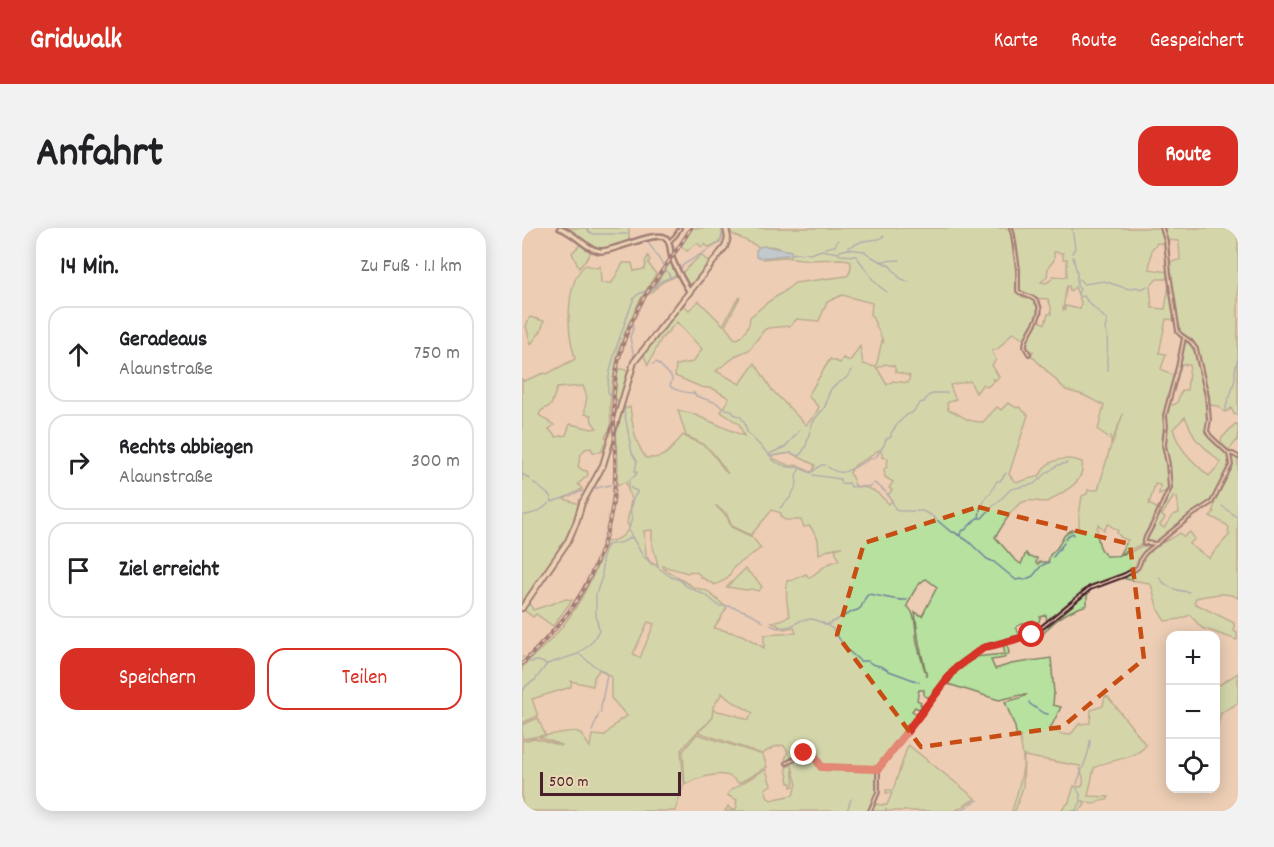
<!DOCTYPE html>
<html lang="de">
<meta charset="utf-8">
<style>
:root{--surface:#fff;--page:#f2f2f2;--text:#202124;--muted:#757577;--line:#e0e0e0;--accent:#d93025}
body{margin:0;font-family:Dekko,sans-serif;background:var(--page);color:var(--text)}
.controls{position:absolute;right:18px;bottom:18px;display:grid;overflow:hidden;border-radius:12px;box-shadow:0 3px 15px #0003}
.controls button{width:54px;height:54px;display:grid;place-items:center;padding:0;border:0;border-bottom:2px solid var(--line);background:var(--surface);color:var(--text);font:30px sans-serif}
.scale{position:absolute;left:18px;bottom:15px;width:141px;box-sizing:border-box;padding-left:6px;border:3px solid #4a1f2b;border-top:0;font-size:16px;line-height:21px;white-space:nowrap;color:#4a1f2b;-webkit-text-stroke:4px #ead8b5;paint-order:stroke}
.stop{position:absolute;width:18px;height:18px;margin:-14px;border:4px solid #d93025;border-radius:50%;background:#fff}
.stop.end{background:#d93025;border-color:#fff;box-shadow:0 2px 6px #0008}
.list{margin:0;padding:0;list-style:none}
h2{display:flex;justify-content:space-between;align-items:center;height:78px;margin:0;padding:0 24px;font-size:26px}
h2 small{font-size:20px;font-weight:400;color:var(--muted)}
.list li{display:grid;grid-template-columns:39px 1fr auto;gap:18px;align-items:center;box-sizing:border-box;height:96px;margin:0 12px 12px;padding:0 12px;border:2px solid var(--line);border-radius:18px}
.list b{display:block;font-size:22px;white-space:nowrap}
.list p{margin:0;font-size:20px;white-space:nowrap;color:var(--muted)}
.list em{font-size:20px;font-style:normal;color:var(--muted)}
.actions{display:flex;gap:12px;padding:18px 24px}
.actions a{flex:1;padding:14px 0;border:2px solid var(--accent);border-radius:18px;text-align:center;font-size:21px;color:var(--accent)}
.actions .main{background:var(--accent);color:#fff}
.icon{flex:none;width:33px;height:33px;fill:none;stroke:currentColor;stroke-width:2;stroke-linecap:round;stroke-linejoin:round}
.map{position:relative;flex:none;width:716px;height:583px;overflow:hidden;border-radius:18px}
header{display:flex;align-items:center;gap:36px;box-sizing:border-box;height:84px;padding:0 30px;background:var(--accent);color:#fff}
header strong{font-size:28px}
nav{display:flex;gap:33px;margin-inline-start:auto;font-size:21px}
.intro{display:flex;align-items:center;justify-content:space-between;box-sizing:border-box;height:144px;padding:0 36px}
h1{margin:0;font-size:42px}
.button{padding:15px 27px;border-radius:18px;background:var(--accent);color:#fff;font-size:21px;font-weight:700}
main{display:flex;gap:36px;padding:0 36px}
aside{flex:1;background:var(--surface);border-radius:18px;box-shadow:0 3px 15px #0003}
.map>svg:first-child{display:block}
</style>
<header>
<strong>Gridwalk</strong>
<nav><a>Karte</a><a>Route</a><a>Gespeichert</a></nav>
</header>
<div class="intro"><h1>Anfahrt</h1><a class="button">Route</a></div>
<main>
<aside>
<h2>14 Min.<small>Zu Fuß · 1.1 km</small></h2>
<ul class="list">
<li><svg class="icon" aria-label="ahead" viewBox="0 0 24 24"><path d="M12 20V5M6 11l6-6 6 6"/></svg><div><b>Geradeaus</b><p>Alaunstraße</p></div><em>750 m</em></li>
<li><svg class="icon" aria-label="right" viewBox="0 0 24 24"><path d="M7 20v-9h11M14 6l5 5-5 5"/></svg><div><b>Rechts abbiegen</b><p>Alaunstraße</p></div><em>300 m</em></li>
<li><svg class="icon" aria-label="arrive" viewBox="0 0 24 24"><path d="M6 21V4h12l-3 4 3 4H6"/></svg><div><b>Ziel erreicht</b></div></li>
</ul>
<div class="actions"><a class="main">Speichern</a><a>Teilen</a></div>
</aside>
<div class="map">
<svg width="716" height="583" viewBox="0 0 716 583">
<rect width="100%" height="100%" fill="#edceb5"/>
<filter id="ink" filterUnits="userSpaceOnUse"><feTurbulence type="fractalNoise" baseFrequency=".0167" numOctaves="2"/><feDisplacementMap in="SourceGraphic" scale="12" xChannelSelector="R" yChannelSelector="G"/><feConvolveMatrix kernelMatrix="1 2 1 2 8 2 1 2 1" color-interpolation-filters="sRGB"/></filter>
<g filter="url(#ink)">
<!-- built -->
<path fill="#efc7b5" d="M165,0H169L126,67L112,92L98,127L92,180L96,234L95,257L89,299L75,339L54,377L38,401L0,440V432L33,397L49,373L60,355L70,334L82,298L89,258L91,237L88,178L92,141L97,120L105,99L117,74Z"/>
<!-- green -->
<g fill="#b6e19e" stroke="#808064" stroke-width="1.5" fill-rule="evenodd">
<path d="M45,0H107V13C95,18 82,25 69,18C61,13 54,5 45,0Z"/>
<path d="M169,0H488L490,3L491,2V0H716V187L712,186L709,180L706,183L702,184L696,178L687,177L684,160L674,119C668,112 661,109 656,101L647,34L658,32L657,13L644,12V16L635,15L630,21L627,41L646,44L644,51H635L628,58L630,80L643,81L648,51L654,92L644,91L637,125L644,126L639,141L654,149L648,176L651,177L655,175L658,166L661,162H665L668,137L657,136L662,110L669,114L674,122L679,140L685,173V205C695,218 710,221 707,241H709C710,236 709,231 711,227L716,231V370C705,363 687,367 674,370L672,375L712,395V403L715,405V412L680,400L668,387L658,391L643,393L636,382L630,359L627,355L604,351L601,349L568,362L565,368V377C545,383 528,394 517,412L515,406L525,395L524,387L518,389L517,394L514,395L511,392L495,398L494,400L499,409L461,420L453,425L433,440L410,470L402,468V462H397L395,472L399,474L398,476L400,478L397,481L393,479L390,483L396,487L356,541L354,542L355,565L346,583H203L206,578L210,583L214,581L215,578L214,576L215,572L205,567L209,562L240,543L244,542L249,557L243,561L246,570L249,572L271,567L275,557L270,538L272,558L269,559V555H267L264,539L270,537L269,532L264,534L263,532L266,523L261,517L252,519L240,526L176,504C183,498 191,493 191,482L213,487L226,492L231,485L205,470L200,465L191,479L190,490L188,493L174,505L159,522L162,556L153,583H0V513L13,510L39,518L40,517L17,509C24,508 51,501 56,504C61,507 65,515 68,519L70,507L82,508L98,492L105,488L89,470V449L78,441L72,449L71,458L49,453V459L10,471L16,488L0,495V440C12,426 28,415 39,400C59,375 74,344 84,314C97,311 102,310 108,298L105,296L109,272L104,254L95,257L96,234L94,201L102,176L103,181L108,179C111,199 112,213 124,230C145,231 148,222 161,207C168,213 177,213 184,219C193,226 198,238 206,246C193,226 187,217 164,208L156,182L171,186L222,208L217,196L199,184L207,170L192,161L179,159L153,148L154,137L171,134L180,121L155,94L139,111L126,137L120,123L159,75L167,82L177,73L201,97L213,75L218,69L203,98L212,110L216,111C224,105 228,98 228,89L246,74L260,65L273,55L325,48C329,45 329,40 329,35L327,32L320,31L288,32L262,29L241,31V29L259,27H268L266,22L262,23L258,20L249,18L237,19L210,6L209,3L206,2L203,3C200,13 196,16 186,19L183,16L180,19L175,15L165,23L159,18ZM532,24L541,25V31H545V49L531,48L529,52L524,55L519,54L525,49L526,40L532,32ZM545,58H547L548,63L553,59L559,74L558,81L543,78V82H541L544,61ZM500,66L513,70L526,71L529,79V86H526L523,96L515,92C510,103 500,113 507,124L511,123L509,127L544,162L561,167L582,177L576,202L585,208L587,211H589V207V216L601,186L590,216L589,217L576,262H566L565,266L560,268L557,287V299L546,304L542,308L535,320L528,327L526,334H518L516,336L514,335L515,330L507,329L504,325L499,336L492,331L473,309C482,298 489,277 504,273C513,271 519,276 527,273C543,262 563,256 560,234C549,229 533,230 524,238C520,242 520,247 515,249C512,250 509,250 506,251C496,255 493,256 487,246L506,187L497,179L495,180L486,175L479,182L475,179L461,194C441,194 441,186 426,182L425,175L434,171L432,168L428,157L448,153L454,165L461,156L465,159L472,153L471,151L473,152L477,149L470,137L474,132L470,123L477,120L491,104L502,111V118C505,101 523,89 512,71L499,67ZM320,67L350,75L349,86L362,115L360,113L354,139L341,136L338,118L328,133L321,130L318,135L308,131L286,168L297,179L293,187L284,197L250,162L233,135L218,156L194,143L217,126L227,122L242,102L246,100L268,98L275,91L297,93L305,74ZM363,136L372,138V137L374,144L388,148L386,155L371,153L365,157L355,140ZM663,189L673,210L699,235L687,248C671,234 657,222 651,201ZM357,222L360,225V229L366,230L365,239L362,241L363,249L371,254L367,260L370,262L366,267L370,273L367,276C357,266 350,258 334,259L328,245C332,236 336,235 344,231C350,228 351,225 357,222ZM269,225L293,237L291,243L288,244L276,237L268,238L250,230L251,228ZM705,245H706C703,254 695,263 693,271C692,275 693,278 691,282L692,284L688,288L705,297L707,300L706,304L708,306L687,330L667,316L673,311L668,304L662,309L658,305C648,313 627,318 620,329C619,332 618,336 617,339L616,337L619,328L666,289L689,273ZM633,256L638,257L637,266L644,263L647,264L638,282L627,276ZM652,268L655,269L657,285L651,287L642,300L638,297L643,290L638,286L640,287ZM194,278H195L198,281L204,285L210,298L229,307L250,282L259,285V289L263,292H279L282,299L288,298L296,311L297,326L312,320L320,319L313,321L317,332L306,336L287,350L284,346L271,352L265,353C264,365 264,377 268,388L259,392L250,394L262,401L272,399L274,405L242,407V420L220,407L192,400L205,380L185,363L171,359L142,341L141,338L166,345L168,343L176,345L179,349L193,357L205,351L212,339L239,320L230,309L209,299L205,289ZM576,296L582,302L586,296L596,303L595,305L600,310L606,312L597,327L622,315L625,307L623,316C610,324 599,329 584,328C576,320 574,306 576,296ZM130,302V315L136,337L129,336L124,327L122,303ZM404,351L415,359L400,388L393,384L397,415L405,449C401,438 398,426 395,415C393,402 395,386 385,378C389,368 395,355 404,351ZM126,394L132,396L118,430L111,426Z"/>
<path d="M60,15L69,21L67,28L57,40L50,25Z"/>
<path d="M179,27L188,35L170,57H167L158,43L161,44Z"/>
<path d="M126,28L128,32L126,35L134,46L117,74L105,99L97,120L90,156L88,178L89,199L83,209L86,211L84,217L82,216L79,224H71L69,220L63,221L59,226L56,238L60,242L65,243L66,247L56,256L60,261L42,271L58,276L60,285L54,290L43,314L0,377V151L2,153L22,145L25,146L53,131C52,125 50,119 49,113C45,92 46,49 64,37L75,40L78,38L79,55H90L101,35H110L112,43L122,41L124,38L123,34ZM61,158L65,169L63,179V186L69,187L70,194L75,200L70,201L48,196L44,207L34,209L27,201L32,197L17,187L19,183L29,177L35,160Z"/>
<path d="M150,32L156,46C150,52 143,51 138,56C133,61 131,64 126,67Z"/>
<path d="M8,89L22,93L19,103L9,116L4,98Z"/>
<path d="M96,140L107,143L97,173L92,170Z"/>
<path d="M713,196H716V211L706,223L698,216L700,210Z"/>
<path d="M223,341L235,352L240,359L236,363L229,361L224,362L205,359Z"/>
<path d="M44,371L50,372L31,398L14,386L11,389L1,381L5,375L9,378L11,382Z"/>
<path d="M485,415L487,425L482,430L469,432L473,441L489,436L529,430L532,465L531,477L539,479L528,501L540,506L546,507L550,505L557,496L568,495L569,482L581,478L583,468L586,469L624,517C612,533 588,530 572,540L566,568L587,569L585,572L576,573L575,575L569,576L568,575L561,573L563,577L557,583H539L547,574L552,558L559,559C565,552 558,545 558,538L502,528L501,559L493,583H490C494,569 499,554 501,539C502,529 499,519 498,509L495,511L493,499L483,474C489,472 499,471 504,467H499L477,472L426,456L431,449L432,444L451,429L483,426L481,416Z"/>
<path d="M716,445V475L699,485L694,504V459Z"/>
<path d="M16,490L23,507L0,511V497Z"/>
<path d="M175,506L241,527L245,539L217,555C214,553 212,551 209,549C198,542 173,551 163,556L161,523Z"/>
<path d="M386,517L453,570V571L433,583H364V581L363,583H349L353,576L360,577H365L370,565H364V562H371Z"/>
</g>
<!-- water -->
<path fill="#8dc4ec" stroke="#72829f" stroke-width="1.5" d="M243,18L269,23L270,26L268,27C257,26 245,31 234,29V22L237,19Z"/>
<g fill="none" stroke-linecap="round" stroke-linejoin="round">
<!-- stream -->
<g stroke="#72829f" stroke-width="1.5">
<path d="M65,0L67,4L72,6H105"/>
<path d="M550,0L553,20L550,25"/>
<path d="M112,15L113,16L124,13C132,20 135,29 141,37"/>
<path d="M327,19L341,13L357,11L362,8"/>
<path d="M303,20L313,18L316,12"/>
<path d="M316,25L318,27L334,28C341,36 348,50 356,57C359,60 362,62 365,64"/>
<path d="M269,26L276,25L278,26L285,25L288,26L300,22L316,25L318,23L326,21L342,23L350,29L368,38L378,50L387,54"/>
<path d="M551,29L555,45V58L558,61L556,65L557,69L562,68L566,74L585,92L583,101L586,109L585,110C587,121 583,132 586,142"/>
<path d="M359,33L378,32"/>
<path d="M143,40L149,50"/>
<path d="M158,42L161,37L199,14L200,6L199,0"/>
<path d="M557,51L562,56L582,53L600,59L608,61L614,59L620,61L625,58"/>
<path d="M111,94V101L108,109L112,130"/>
<path d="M131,136L134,134L136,135L149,148L150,152L148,158C154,163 165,165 172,165L174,168L195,175L200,180L209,182L212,186L219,189L223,196L225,204L248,228L269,225L276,228C287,221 285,206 291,195C293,189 299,185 302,180C306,174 305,167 309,161C316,153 326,153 329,142"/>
<path d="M703,184L706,171L708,169L713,151V142L716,130"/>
<path d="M247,226L263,219L278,202"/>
<path d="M354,229L362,217L364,211L369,209V205L377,194L386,186L390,185L398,175L402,174L406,168L413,165H425"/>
<path d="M249,231C255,236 268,241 275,239L289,245L299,237H303"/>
<path d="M306,239C319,248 323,244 335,238C341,234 345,234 349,230H352"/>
<path d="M0,246L8,251"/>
<path d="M291,247L318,251L319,256L327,255L329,259C336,257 343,260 350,258"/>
<path d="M11,254L28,268L30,274L61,263"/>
<path d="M352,255C363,262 370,269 373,281L376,283H400L409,287L429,304H432L446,313L465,331L472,334L494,352L499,351L502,352L511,348L519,338L527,334"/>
<path d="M70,261L88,257"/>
<path d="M476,274L489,261L512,256L526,244L536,237L545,235"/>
<path d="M700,278L716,290"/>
<path d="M258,280L268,270L275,256L274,247L278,240"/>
<path d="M0,288C3,287 5,287 8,286C15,285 22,280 27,275"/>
<path d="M457,290L458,282L465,267L468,266L475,253H478L484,245"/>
<path d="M436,307L439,306L441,302H443L455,290H460L474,275"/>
<path d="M110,309L121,328L129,335H131"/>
<path d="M543,312L547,307L551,305L552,307"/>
<path d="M531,329L542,315"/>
<path d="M134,338L149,349L158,352L164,358L185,368L197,378H207L220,382L232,387L241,394"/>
<path d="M637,349C644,360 655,363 667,364"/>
<path d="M248,397L256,400L269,398L280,392L290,391L299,394L311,401L322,419L338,433H346L350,436L361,439L367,443L397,454"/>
<path d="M304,397L332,383C343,382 339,371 347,366C359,368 374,373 385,372"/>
<path d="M58,427L85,447L79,479V484L77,486"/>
<path d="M0,429H2"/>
<path d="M7,434L16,433L25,436"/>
<path d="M0,464L5,457L13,452L25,436L56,426L70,414L77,402L74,387V366L80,349V333L85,317L101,314L110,309L106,301L110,291C107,283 109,272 115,265V263L110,261L107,258V252L114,247L115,244L113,243L115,233L110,225L101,177L92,171L86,164C84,142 104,92 112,70C123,59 125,66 133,60C136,50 148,52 155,46"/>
<path d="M507,474L508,476L521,485L526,486"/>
<path d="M70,503L76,488"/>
<path d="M555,556C559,541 568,528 568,512"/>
<path d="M448,576L456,572"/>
<path d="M325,583L329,571"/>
<path d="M437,583L446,578"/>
<path d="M553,583L559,574L558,566L554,559"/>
</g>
<defs>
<g id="minor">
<path d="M489,0L491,7L496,41V63C501,68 508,67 513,72C528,85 502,105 503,118C503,120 506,124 507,126"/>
<path d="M147,14L154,7L158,0"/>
<path d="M708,226H711L716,229"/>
<path d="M635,316L624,315L622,316L624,309L630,298L648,260L646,236L642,217L644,198L643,187L656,139L662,110"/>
<path d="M265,535L287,523L292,526L299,539L355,541"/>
<path d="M348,583L356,564V541L433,441L461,420L512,406L568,360L603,347L612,342L616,339L620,329L623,325L670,287L690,274L709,237L707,226L688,208L685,203L687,192L685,168L674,121L669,114L659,107L656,104L647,45L644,13L640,0"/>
</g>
<path id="tertiary" d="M38,0C53,5 63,21 78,23C92,24 137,0 145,11C149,16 148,24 150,30C154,41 161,53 167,63"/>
<path id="secondary" d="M0,380L46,313L54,295L60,275L81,237L112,134L203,19L206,10L204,0"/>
</defs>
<!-- minor casing -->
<use href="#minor" stroke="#4a1f2b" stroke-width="6"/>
<!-- tertiary casing -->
<use href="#tertiary" stroke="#4a1f2b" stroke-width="8"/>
<!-- secondary casing -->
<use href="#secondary" stroke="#4a1f2b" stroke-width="8"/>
<!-- minor -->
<use href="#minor" stroke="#ead8b5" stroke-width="1.5"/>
<!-- tertiary -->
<use href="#tertiary" stroke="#ead8b5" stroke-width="3"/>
<!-- secondary -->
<use href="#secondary" stroke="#ead8b5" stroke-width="4"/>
<defs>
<path id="rail" d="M0,436C18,418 36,399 51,378C77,340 93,291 93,245C94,205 87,166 98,127C103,106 112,87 123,68C137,45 155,24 169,0"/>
</defs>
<!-- rail casing -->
<use href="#rail" stroke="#4a1f2b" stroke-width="4"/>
<!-- rail -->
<use href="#rail" stroke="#ead8b5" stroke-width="1.5" stroke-dasharray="4.5" stroke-linecap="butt"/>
</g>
</g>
<g fill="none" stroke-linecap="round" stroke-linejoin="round" filter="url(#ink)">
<!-- route -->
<path stroke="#d93025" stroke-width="8" d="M282,525L287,523L291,524L299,539L356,541L433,441L461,420L510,407"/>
</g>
<!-- marked area -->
<path d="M0 0H716V583H0ZM456,279L608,316L622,431L540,499L399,519L315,407L342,315Z" fill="#edceb5" fill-opacity=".55" fill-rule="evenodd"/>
<path fill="none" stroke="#c84d12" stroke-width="4.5" stroke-dasharray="12 8" stroke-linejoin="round" d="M456,279L608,316L622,431L540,499L399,519L315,407L342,315Z"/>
</svg>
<div class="controls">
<button>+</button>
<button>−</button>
<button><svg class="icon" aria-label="locate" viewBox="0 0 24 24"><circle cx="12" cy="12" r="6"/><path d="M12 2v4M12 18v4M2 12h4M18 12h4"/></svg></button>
</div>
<div class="scale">500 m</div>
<div class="stop" style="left:510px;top:407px"></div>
<div class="stop end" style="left:282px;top:525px"></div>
</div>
</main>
